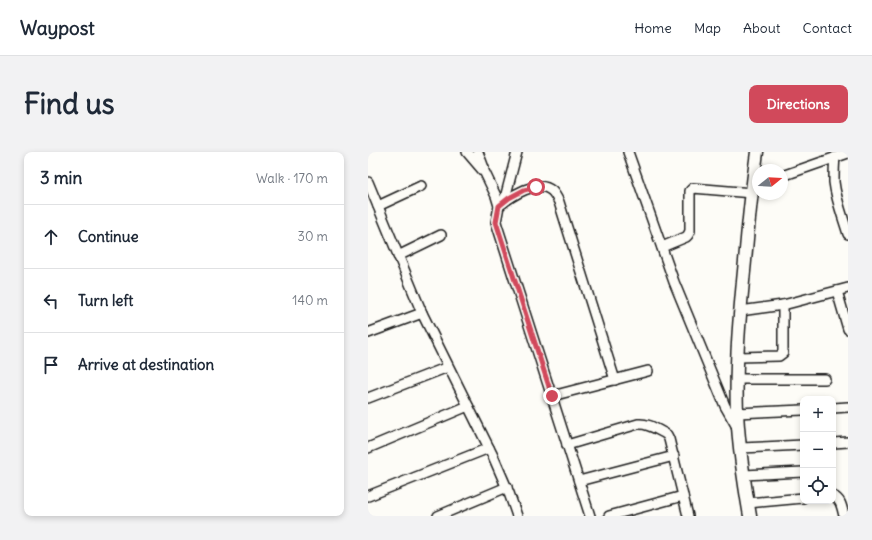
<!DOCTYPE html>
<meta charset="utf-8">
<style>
:root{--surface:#fff;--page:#f2f2f3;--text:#1f2937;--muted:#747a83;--line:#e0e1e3;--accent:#d1495b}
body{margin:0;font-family:Delius,sans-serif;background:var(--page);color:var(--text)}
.controls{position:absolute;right:12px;bottom:12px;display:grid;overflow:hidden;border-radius:8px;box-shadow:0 2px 6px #0003}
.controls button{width:36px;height:36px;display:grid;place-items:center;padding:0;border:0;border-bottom:1px solid var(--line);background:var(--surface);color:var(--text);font:20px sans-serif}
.compass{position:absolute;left:384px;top:12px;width:36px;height:36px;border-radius:50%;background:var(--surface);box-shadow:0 2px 6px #0003;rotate:72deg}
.stop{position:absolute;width:12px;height:12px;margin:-9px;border:3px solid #d1495b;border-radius:50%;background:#fff}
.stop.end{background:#d1495b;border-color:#fff;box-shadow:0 1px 4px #0008}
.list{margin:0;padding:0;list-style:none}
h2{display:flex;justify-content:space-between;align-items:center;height:52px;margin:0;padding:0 16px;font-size:17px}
h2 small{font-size:13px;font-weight:400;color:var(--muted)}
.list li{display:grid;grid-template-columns:26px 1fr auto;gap:12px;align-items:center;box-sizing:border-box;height:64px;padding:0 16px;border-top:1px solid var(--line)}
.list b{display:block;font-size:15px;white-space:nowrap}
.list em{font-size:13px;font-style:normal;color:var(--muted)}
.icon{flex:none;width:22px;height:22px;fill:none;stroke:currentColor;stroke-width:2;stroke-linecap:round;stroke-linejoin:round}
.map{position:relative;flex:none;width:480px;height:364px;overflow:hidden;border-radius:8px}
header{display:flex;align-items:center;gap:24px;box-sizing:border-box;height:56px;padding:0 20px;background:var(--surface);border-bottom:1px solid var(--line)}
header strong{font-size:19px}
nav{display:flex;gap:22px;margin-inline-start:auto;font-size:14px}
.intro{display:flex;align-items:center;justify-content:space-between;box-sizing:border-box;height:96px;padding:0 24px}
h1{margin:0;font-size:28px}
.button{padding:10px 18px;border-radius:8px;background:var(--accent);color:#fff;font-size:14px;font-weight:700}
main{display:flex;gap:24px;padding:0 24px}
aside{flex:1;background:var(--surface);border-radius:8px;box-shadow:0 2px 6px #0003}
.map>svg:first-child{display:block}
</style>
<header>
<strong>Waypost</strong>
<nav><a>Home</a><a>Map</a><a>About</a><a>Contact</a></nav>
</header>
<div class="intro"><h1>Find us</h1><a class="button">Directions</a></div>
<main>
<aside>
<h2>3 min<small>Walk · 170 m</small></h2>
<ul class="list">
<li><svg class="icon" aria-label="ahead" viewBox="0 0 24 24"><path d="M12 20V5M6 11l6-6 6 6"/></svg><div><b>Continue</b></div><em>30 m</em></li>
<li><svg class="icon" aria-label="left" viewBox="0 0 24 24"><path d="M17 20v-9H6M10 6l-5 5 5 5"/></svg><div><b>Turn left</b></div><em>140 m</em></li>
<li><svg class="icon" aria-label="arrive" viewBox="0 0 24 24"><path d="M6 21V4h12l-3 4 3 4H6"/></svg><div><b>Arrive at destination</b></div></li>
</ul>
</aside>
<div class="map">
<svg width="480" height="364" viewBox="0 0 480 364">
<rect width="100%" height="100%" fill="#fdfcf7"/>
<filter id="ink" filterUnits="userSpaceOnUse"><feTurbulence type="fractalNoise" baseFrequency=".025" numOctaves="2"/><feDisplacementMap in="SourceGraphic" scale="8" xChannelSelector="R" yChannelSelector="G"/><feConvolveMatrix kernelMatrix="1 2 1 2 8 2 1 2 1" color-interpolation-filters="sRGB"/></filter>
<g filter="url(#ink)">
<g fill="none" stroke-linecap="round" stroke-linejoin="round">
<defs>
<g id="street">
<path d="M99,0L117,21L128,44L131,54L128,70L222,364"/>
<path d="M110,0L116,16"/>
<path d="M260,0L306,130L357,254L369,275"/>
<path d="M467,5C466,14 466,22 466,30C468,48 475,65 480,82"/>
<path d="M414,24L480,1"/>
<path d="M0,30L54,161L125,304L141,341L149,364"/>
<path d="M136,50L149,0"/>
<path d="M10,54L53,34"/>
<path d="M131,54C143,44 170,26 184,39C187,42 189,46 191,50L247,228"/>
<path d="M294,95L318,85L320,83L322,79V39L325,36L384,41"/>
<path d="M30,104L73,83"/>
<path d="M469,139L480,177"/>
<path d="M372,159L415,153L480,136"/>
<path d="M0,181L54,161"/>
<path d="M370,205L411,204L415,201V153"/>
<path d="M369,227H457"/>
<path d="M184,244L280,219"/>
<path d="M0,246L80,215"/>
<path d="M465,256L480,255"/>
<path d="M369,261L435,258"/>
<path d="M465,291L480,290"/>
<path d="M199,293L270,272C280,271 288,277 296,281L299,283L301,287L320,364"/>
<path d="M0,296L100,254"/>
<path d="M373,296L435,293"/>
<path d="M376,323L435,320"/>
<path d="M211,329L306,304"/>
<path d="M0,344L121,296"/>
<path d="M465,344C473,347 474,356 476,364"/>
<path d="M380,351L435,346"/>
<path d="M70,364L139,335"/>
<path d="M241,364L315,344"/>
</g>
<path id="secondary" d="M382,364C376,330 371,295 369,261C367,210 372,159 377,109C380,73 384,36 389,0"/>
</defs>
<!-- street casing -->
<use href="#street" stroke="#1c1c1c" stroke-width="12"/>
<!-- secondary casing -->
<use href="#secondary" stroke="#1c1c1c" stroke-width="15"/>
<!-- street -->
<use href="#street" stroke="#fdfcf7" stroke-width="9"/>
<!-- secondary -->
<use href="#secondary" stroke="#fdfcf7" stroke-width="12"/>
</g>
</g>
<g fill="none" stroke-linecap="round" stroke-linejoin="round" filter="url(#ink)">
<!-- route -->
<path stroke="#d1495b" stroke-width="5" d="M168,35L156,38L141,46L131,54L128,70L184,244"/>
</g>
</svg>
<div class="controls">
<button>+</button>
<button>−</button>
<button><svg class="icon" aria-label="locate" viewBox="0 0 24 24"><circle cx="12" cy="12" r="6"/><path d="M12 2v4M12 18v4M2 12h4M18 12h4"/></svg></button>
</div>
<svg class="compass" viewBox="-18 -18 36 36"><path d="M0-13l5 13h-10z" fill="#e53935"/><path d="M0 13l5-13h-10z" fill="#747a83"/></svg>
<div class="stop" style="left:168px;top:35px"></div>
<div class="stop end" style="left:184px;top:244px"></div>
</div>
</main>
